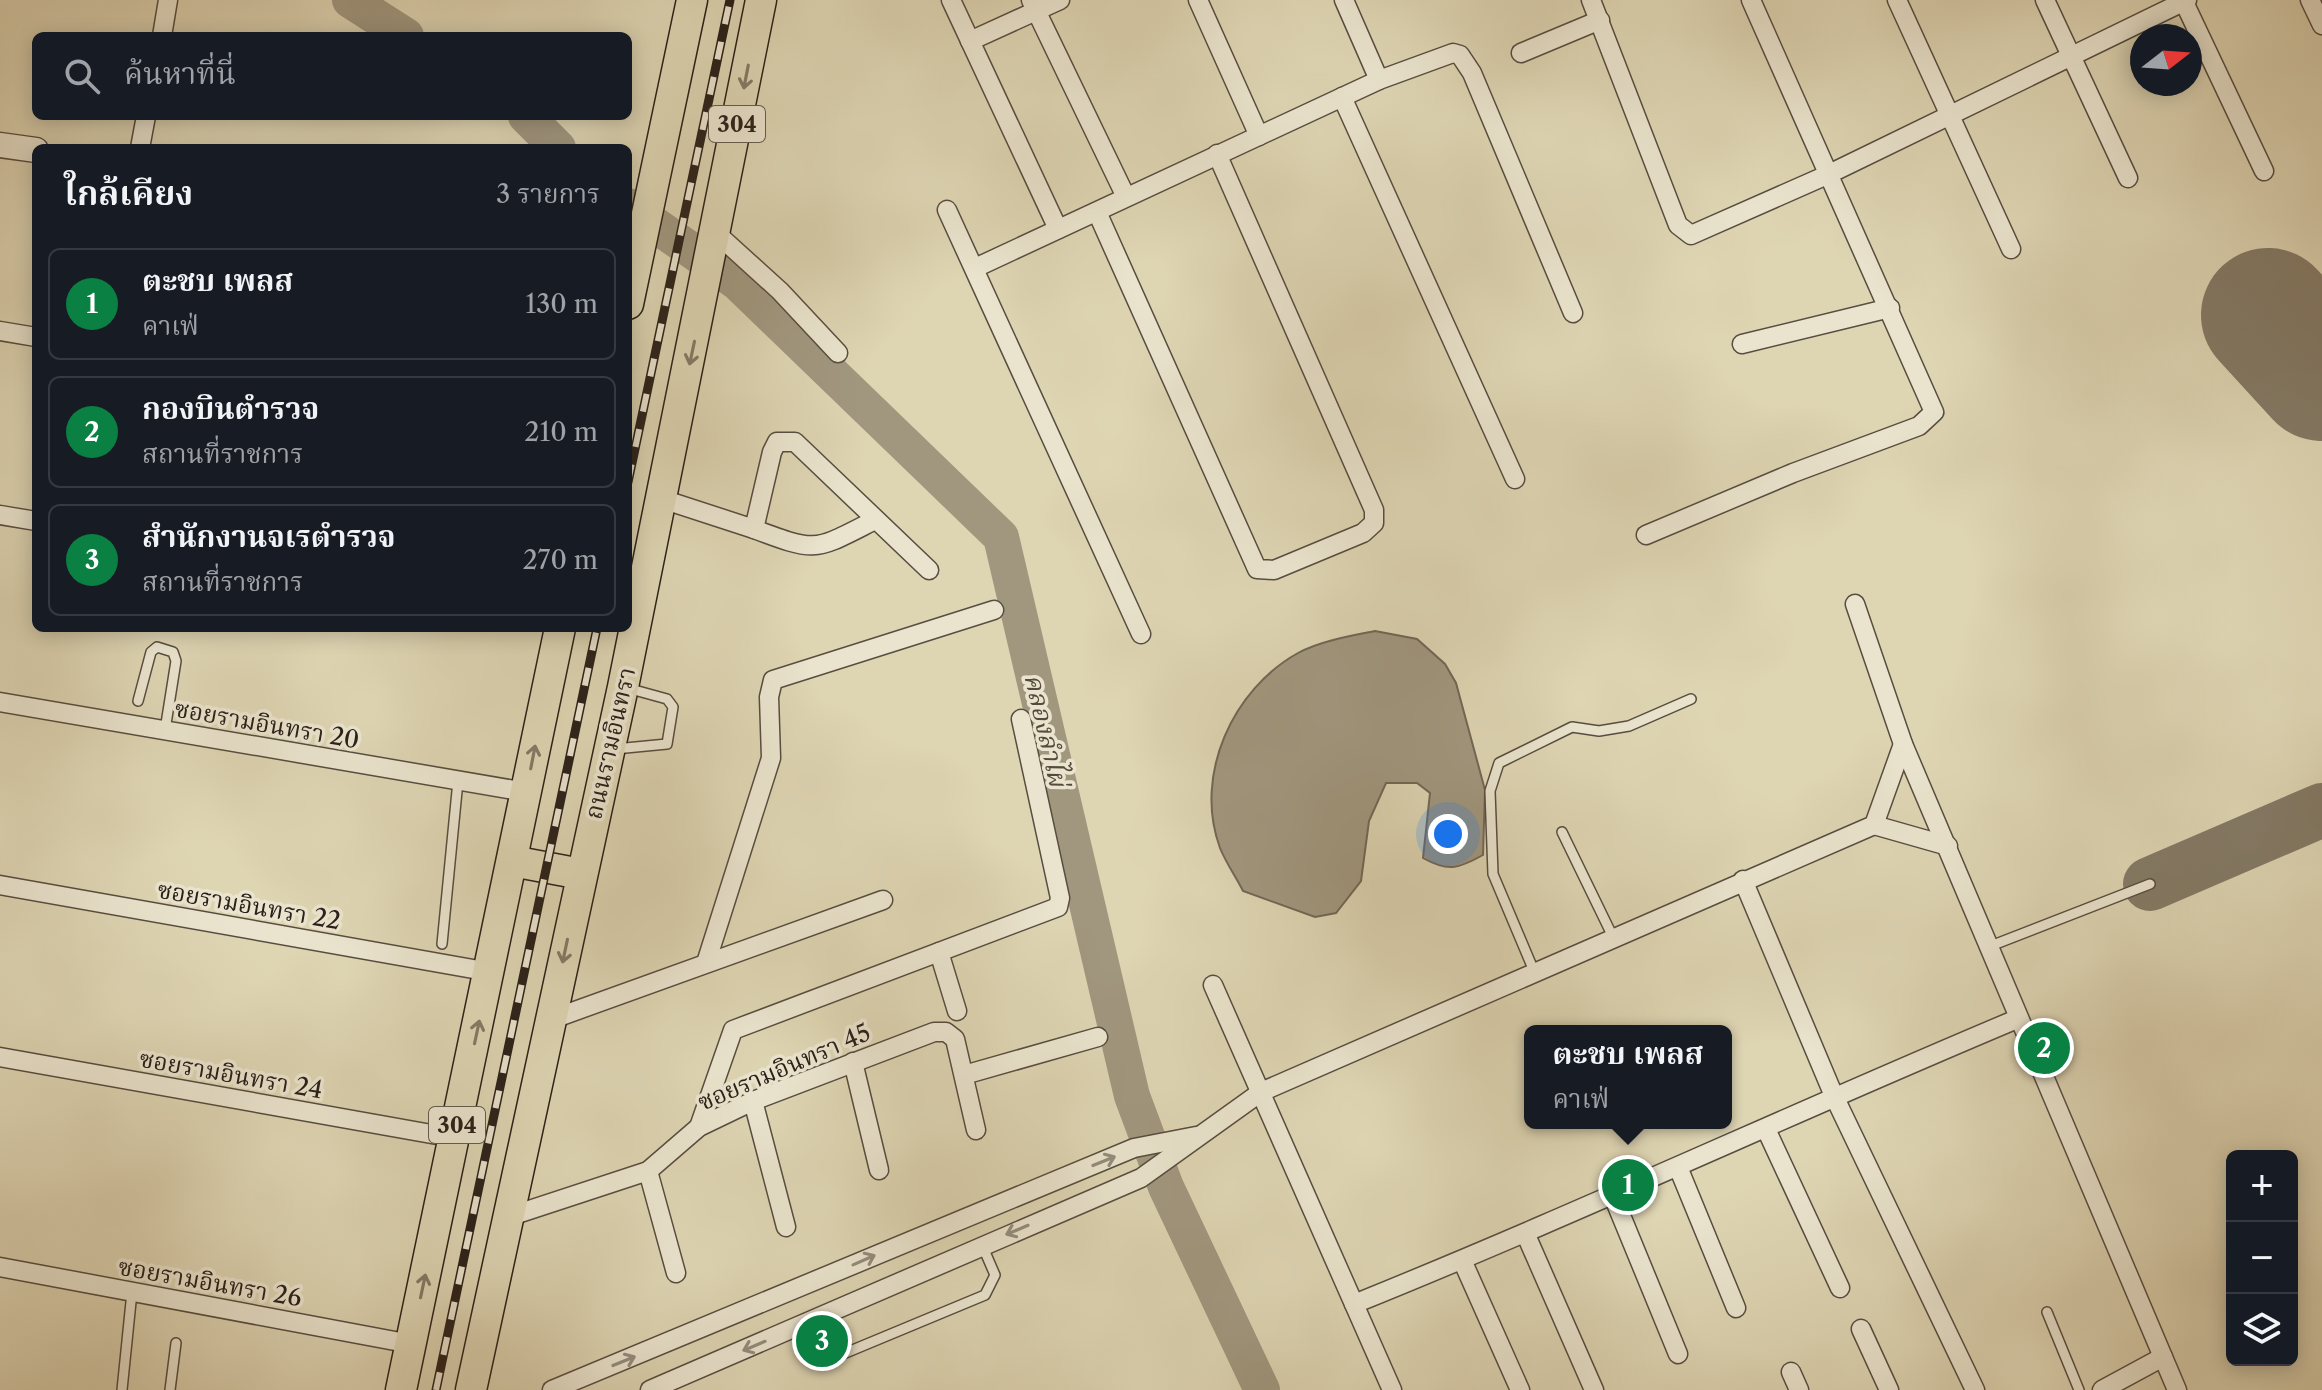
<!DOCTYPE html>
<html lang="th">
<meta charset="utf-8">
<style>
:root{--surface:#171b24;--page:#242831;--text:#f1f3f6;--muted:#9ea1a6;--line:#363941;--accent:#0b8043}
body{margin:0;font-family:"Libre Caslon Text","Noto Serif Thai",serif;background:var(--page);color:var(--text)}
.controls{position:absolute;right:24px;bottom:24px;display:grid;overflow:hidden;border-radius:12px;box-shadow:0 4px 20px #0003}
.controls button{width:72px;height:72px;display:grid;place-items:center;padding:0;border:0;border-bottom:2px solid var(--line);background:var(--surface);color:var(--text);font:40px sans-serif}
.compass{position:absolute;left:2130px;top:24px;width:72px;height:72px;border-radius:50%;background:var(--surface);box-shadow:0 4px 20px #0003;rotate:73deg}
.you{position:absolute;left:1448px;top:834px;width:28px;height:28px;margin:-20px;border:6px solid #fff;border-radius:50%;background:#1a73e8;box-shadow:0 0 0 12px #1a73e833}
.badge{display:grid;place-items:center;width:52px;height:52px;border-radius:50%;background:var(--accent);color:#fff;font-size:26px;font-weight:700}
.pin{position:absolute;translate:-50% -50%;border:4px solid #fff;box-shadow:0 2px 8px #0006}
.popup{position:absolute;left:1524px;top:1025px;width:208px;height:104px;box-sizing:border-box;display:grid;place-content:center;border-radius:12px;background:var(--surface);filter:drop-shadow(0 2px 6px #0005);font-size:26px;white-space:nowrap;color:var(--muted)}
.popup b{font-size:30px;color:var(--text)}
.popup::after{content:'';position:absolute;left:50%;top:100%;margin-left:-16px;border:16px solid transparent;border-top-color:var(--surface)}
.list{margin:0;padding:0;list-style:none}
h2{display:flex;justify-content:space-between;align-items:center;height:104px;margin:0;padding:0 32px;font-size:34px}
h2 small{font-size:26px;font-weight:400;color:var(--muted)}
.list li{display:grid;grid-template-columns:52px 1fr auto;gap:24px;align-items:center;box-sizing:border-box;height:112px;margin:0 16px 16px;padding:0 16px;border:2px solid var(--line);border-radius:12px}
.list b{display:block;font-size:30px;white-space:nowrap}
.list p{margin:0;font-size:26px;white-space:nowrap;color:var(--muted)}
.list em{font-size:26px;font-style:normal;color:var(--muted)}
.icon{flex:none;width:44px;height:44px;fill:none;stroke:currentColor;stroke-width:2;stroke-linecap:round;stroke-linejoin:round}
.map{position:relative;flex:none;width:2322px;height:1390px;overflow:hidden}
.search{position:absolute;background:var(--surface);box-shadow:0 4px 20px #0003;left:32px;top:32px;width:600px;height:88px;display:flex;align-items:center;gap:20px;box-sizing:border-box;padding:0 28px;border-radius:12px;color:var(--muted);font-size:30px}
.panel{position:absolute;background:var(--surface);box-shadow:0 4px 20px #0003;left:32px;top:144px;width:600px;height:488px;border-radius:12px}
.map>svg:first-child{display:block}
</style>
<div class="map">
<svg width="2322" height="1390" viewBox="0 0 2322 1390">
<rect width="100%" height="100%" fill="#ded5b3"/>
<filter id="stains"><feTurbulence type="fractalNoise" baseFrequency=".0025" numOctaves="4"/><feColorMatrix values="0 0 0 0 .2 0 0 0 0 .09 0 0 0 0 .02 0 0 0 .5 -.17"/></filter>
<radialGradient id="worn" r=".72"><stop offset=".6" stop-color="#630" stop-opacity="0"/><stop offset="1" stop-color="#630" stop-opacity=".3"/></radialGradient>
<!-- water -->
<path fill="#a1977f" stroke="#716756" stroke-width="2" d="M1375,631L1417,639L1445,664L1456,683L1485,790L1483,855C1458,869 1448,872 1423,858L1430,793L1417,783H1386L1369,821L1361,881L1336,913L1315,917L1243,891C1236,877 1226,863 1220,848C1193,775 1233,689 1298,653C1320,641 1350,636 1375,631Z"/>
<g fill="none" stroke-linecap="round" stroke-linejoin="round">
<!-- river -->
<g stroke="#a1977f" stroke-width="36">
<path d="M350,0L406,36"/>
<path d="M526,116L558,148"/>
<path d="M628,206L738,283L1001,537L1132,1096L1166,1187L1262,1390"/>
</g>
<!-- taxiway -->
<path stroke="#847a66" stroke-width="54" d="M2150,884L2322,810"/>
<!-- runway -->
<path stroke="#847a66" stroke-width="134" d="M2268,315L2322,374"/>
<defs>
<g id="service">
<path d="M138,701L151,652L157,647L173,652L176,661L165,730"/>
<path d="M615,749L667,744L673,707L667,699L627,688"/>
<path d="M1562,832L1613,937"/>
<path d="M442,944L458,781"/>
<path d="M1988,947L2150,884"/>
<path d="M1534,971L1493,874L1490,791L1499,763L1572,727L1599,731L1629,726L1691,699"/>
<path d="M2047,1312L2079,1390"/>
<path d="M843,1354L985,1295L995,1275L982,1245"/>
<path d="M122,1390L132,1292"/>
<path d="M170,1390L176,1343"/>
</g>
<g id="minor">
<path d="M951,0L1058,229"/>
<path d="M1031,0L1126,197"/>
<path d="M1198,0L1259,136"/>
<path d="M1344,0L1379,80"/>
<path d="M1591,0L1678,225L1691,235L1827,175L2187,0"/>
<path d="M1897,0L2011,249"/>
<path d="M2045,0L2128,178"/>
<path d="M2183,0L2264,171"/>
<path d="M2310,0L2322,25"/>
<path d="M162,36L168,0"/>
<path d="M970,41L1060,0"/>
<path d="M1521,53L1600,20"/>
<path d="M1342,97L1515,479"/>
<path d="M140,148L146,116"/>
<path d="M947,210L1141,634"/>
<path d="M1097,212L1257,569L1274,570L1363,533L1374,523V510L1217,154"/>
<path d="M716,233L780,291L838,353"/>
<path d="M975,268L1379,80L1453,53L1460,55L1472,73L1573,313"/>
<path d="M0,331L36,337"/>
<path d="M1742,344L1890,308"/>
<path d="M662,499L754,529L772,452L777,442H795L929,570"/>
<path d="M0,515L36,521"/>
<path d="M754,529C818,553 814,551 875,520"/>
<path d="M1646,535L1793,473L1919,426L1934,412L1751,0"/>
<path d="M1855,604L1903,744L2177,1390"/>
<path d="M0,702L526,792"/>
<path d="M1874,825L1948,846"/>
<path d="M1743,880L1834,1096L1975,1390"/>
<path d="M0,885L490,972"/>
<path d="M939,952L957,1011"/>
<path d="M706,963L771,758L769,697L773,680L994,610"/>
<path d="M1213,985L1392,1390"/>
<path d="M550,1020L883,900"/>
<path d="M0,1057L454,1138"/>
<path d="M853,1062L879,1170"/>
<path d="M964,1075L1098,1037"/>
<path d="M753,1101L786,1227"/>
<path d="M699,1127L733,1030L1058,907L1060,898L1021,719"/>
<path d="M1766,1129L1840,1288"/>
<path d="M1678,1167L1736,1308"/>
<path d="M648,1171L676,1273"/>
<path d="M1613,1196L1678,1354"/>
<path d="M508,1217L648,1171L699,1127L753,1101L934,1032H946L955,1039L976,1130"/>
<path d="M1526,1235L1594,1390"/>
<path d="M1462,1260L1520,1390"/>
<path d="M0,1267L411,1344"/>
<path d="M1354,1304C1577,1214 1795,1112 2017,1019"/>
<path d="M1861,1329L1889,1390"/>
<path d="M1791,1372L1799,1390"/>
<path d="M552,1390L1134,1148L1196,1136"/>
<path d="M650,1390L1141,1178L1261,1092L1874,825L1903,744"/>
<path d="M2102,1390L2163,1357"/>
</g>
<path id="tertiary" d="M0,145L36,150"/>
<g id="primary">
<path d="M628,304L692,0"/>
<path d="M512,861L581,874"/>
<path d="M401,1390L560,628"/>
<path d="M471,1390L623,687L761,0"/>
</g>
</defs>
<!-- service casing -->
<use href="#service" stroke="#574d40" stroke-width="12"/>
<!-- minor casing -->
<use href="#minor" stroke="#574d40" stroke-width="21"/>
<!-- tertiary casing -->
<use href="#tertiary" stroke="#574d40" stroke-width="27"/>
<!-- primary casing -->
<use href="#primary" stroke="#2a2019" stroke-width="33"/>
<!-- service -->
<use href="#service" stroke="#eae4ce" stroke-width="9"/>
<!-- minor -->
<use href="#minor" stroke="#eae4ce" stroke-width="18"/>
<!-- tertiary -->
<use href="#tertiary" stroke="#eae4ce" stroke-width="24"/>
<!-- primary -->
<use href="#primary" stroke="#ded5b3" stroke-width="30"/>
<defs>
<g id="rail">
<path d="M628,482L730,0"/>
<path d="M436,1390L597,628"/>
</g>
</defs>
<!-- rail casing -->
<use href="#rail" stroke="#2a2019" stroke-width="9"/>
<!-- rail -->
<use href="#rail" stroke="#eae4ce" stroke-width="6" stroke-dasharray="18" stroke-linecap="butt"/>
</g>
<!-- one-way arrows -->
<defs><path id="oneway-shaft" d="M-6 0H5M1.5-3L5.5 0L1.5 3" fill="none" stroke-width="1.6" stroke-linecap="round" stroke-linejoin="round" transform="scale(2)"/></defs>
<g stroke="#847a66">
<use href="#oneway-shaft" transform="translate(746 77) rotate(101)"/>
<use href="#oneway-shaft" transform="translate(692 353) rotate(102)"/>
<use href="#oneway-shaft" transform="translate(533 757) rotate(-79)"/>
<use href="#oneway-shaft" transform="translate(565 951) rotate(102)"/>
<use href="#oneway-shaft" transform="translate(477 1032) rotate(-78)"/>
<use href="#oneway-shaft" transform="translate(423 1286) rotate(-78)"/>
</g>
<g stroke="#948c7d">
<use href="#oneway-shaft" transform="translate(1104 1161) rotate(-22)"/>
<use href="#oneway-shaft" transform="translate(1017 1230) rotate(157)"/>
<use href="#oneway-shaft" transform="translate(864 1260) rotate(-24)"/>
<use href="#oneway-shaft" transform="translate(754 1346) rotate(157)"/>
<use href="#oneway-shaft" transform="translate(624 1361) rotate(-22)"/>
</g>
<g text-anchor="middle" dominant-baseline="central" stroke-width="7" stroke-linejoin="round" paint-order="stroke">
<!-- shield labels -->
<g fill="#eae4ce" stroke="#645b4f" stroke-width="2">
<rect x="709" y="106" width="56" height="36" rx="6"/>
<rect x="429" y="1107" width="56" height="36" rx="6"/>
</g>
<g font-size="22" font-weight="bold" fill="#2a2019">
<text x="737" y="124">304</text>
<text x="457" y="1125">304</text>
</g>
<!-- street labels -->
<g font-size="24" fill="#2a2019" stroke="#eae4ce">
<text transform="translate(267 724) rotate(10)">ซอยรามอินทรา 20</text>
<text transform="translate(610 743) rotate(-77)">ถนนรามอินทรา</text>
<text transform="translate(249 905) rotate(10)">ซอยรามอินทรา 22</text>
<text transform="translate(784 1067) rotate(-23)">ซอยรามอินทรา 45</text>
<text transform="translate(231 1074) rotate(10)">ซอยรามอินทรา 24</text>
<text transform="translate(210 1282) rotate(10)">ซอยรามอินทรา 26</text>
</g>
<!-- water labels -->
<g font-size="26" font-style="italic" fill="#544a3d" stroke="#eae4ce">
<text transform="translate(1046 730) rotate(77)">คลองลำไผ่</text>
</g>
</g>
<rect width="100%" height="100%" filter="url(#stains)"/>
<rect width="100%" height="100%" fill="url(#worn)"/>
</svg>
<div class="controls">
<button>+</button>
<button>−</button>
<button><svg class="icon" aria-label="layers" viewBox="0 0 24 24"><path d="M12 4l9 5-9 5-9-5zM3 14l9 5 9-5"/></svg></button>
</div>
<svg class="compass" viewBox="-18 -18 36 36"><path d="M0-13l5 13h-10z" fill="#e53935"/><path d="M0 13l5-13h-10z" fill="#9ea1a6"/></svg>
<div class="you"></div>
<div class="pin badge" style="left:1628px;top:1185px">1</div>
<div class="popup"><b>ตะชบ เพลส</b>คาเฟ่</div>
<div class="pin badge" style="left:2044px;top:1048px">2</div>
<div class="pin badge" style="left:822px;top:1341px">3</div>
<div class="search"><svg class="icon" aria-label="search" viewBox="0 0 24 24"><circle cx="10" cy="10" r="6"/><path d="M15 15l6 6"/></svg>ค้นหาที่นี่</div>
<section class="panel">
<h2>ใกล้เคียง<small>3 รายการ</small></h2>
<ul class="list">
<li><span class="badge">1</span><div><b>ตะชบ เพลส</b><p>คาเฟ่</p></div><em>130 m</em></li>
<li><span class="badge">2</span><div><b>กองบินตำรวจ</b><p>สถานที่ราชการ</p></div><em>210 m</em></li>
<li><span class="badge">3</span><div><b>สำนักงานจเรตำรวจ</b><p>สถานที่ราชการ</p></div><em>270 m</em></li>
</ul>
</section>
</div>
